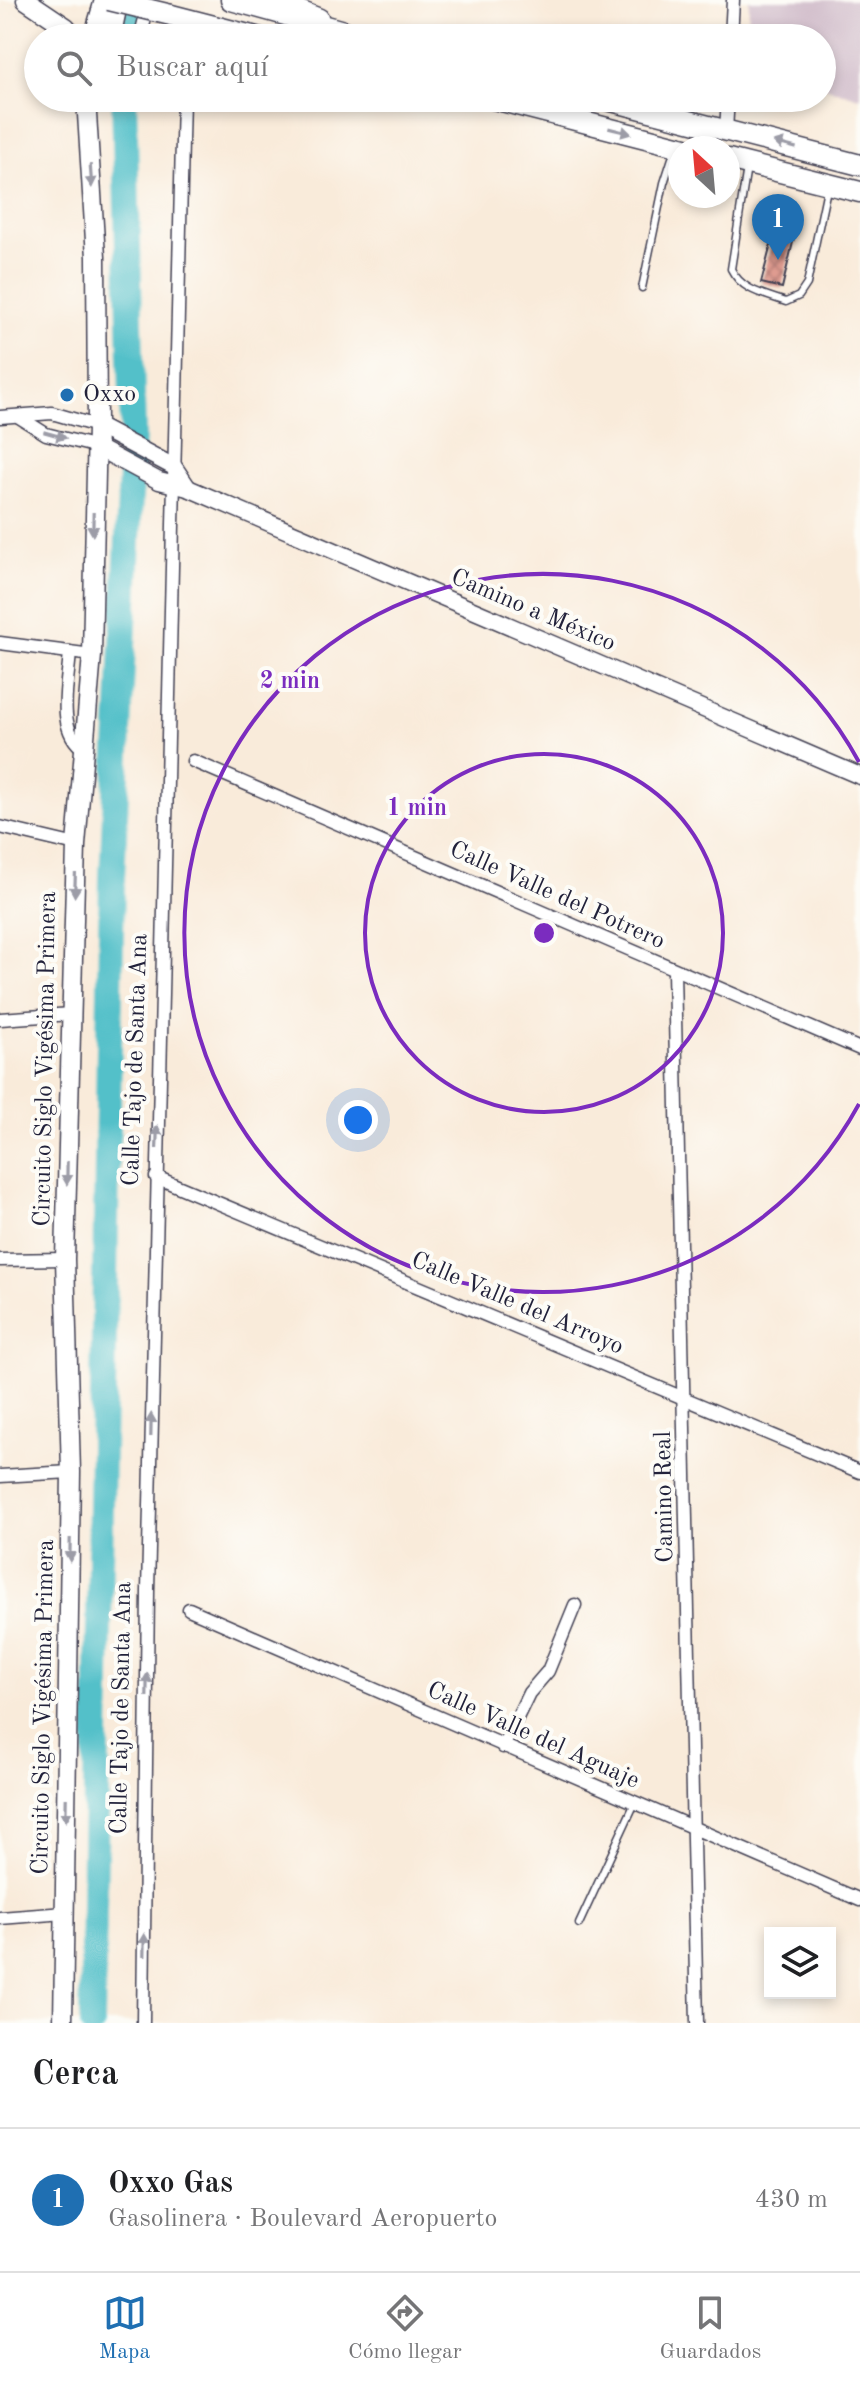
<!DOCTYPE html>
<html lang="es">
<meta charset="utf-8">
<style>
:root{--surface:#fff;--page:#f2f2f2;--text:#202124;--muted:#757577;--line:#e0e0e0;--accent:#1f6fb2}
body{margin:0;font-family:"Old Standard TT",serif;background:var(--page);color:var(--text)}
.controls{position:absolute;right:24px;bottom:24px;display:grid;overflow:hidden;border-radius:0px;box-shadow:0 4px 12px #0003}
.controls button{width:72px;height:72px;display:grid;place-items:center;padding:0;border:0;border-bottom:2px solid var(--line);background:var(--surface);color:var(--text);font:40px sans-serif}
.compass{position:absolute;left:668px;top:136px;width:72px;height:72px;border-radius:50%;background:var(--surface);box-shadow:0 4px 12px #0003;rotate:334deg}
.you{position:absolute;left:358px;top:1120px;width:28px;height:28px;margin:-20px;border:6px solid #fff;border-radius:50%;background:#1a73e8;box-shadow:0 0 0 12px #1a73e833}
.badge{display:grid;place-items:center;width:52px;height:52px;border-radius:50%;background:var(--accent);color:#fff;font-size:26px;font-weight:700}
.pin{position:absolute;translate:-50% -66px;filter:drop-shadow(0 2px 4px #0008)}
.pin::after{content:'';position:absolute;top:42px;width:28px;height:24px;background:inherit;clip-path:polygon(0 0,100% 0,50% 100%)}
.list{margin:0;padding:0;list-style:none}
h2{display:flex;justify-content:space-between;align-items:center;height:104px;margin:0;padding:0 32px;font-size:34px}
h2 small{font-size:26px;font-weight:400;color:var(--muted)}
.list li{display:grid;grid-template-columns:52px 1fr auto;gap:24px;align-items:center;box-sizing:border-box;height:144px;padding:0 32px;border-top:2px solid var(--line)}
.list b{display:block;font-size:30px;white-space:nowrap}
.list p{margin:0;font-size:26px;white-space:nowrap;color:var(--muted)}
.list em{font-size:26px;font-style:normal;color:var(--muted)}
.icon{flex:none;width:44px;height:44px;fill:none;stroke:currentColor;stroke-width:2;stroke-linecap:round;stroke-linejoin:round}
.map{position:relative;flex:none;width:860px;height:2023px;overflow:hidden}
.search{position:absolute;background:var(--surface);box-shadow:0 4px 12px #0003;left:24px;right:24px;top:24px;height:88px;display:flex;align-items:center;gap:20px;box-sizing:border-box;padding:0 28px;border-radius:44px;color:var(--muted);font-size:30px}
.sheet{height:248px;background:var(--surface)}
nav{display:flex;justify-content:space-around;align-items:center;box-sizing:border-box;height:112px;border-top:2px solid var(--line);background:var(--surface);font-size:22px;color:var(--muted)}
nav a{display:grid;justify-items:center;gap:4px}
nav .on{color:var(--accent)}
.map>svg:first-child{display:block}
</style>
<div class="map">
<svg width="860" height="2023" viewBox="0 0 860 2023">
<defs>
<pattern id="building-cross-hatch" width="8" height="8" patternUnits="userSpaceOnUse" patternTransform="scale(2)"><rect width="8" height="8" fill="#df9b90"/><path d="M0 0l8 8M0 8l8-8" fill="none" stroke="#b47e77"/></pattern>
</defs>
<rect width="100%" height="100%" fill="#fdfcf7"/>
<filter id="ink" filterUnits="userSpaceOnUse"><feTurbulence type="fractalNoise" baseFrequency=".0125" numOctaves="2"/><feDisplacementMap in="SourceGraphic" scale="16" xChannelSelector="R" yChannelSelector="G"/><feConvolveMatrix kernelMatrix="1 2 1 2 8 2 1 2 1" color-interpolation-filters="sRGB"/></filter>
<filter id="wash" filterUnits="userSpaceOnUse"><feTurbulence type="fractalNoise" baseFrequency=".006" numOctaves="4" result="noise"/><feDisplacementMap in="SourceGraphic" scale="32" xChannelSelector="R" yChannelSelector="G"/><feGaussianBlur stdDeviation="1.8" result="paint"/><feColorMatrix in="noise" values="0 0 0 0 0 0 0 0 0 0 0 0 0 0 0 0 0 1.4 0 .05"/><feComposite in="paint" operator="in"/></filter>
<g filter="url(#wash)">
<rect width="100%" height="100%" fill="#f9ebda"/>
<!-- industrial -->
<path fill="#d1bdcb" d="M749,0H860V98L822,86V38H748Z"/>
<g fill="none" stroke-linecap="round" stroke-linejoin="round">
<!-- river -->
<g stroke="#52c0c9" stroke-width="26">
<path d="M133,38L140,0"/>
<path d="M92,2023L112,878L133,433L124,98"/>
</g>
</g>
<g id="blocks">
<!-- building -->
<path fill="url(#building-cross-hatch)" d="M774,233L794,238L782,288L761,283Z"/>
</g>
</g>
<g filter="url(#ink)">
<use href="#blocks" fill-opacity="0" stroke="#424053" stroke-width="2"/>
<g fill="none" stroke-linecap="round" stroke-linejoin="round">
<defs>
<g id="service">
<path d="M747,167L731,269C742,291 764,294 786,302L799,296L807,284L827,189"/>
<path d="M642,288L664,183L675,149"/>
<path d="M579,1924L634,1805"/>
</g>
<g id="minor">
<path d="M140,38L149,3"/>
<path d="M193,38L195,21"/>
<path d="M731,38L733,0"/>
<path d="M726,130L728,98"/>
<path d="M0,417L52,413L97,426"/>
<path d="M19,417L46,434L94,446"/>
<path d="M0,643L92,655"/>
<path d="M70,652C68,684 55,731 85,750"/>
<path d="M193,761L860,1049"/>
<path d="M0,827L76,845"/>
<path d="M674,971L697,2023"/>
<path d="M0,1019L71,1014"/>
<path d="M156,1177L860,1472"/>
<path d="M0,1260L65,1259"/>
<path d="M0,1476L71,1472"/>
<path d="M189,1609L860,1900"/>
<path d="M503,1747L529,1693L548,1671L575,1605"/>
<path d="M0,1918L65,1913"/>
<path d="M143,2023L148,1591L183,98"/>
</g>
<g id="tertiary">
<path d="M277,0L320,17"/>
<path d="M97,426L174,467L188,488"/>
<path d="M94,446L159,481L188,488L860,776"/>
</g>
<g id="secondary">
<path d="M26,0L66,27L75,38"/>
<path d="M93,38L104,0"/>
<path d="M111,38L119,0"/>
<path d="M63,2023L71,1472L65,1259L76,845L92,655L97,426L96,257L86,98"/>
</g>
<g id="trunk">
<path d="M231,0L369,38"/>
<path d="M171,15L260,38"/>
<path d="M490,98L685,148"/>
<path d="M600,98L860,165"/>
<path d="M183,99L184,98"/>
<path d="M728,159L860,192"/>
</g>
</defs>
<!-- service casing -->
<use href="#service" stroke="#424053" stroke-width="9"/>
<!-- minor casing -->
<use href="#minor" stroke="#424053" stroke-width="15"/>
<!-- tertiary casing -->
<use href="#tertiary" stroke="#424053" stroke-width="19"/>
<!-- secondary casing -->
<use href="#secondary" stroke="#424053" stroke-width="21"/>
<!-- trunk casing -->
<use href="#trunk" stroke="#424053" stroke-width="23"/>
<!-- service -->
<use href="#service" stroke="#fff" stroke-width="6"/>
<!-- minor -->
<use href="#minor" stroke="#fff" stroke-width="12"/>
<!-- tertiary -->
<use href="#tertiary" stroke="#fff" stroke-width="16"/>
<!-- secondary -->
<use href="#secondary" stroke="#fff" stroke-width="18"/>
<!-- trunk -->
<use href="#trunk" stroke="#fff" stroke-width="20"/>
<defs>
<path id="trunk-bridge" d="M109,0L171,15"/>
</defs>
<!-- trunk-bridge casing -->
<use href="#trunk-bridge" stroke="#424053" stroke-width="23" stroke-linecap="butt"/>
<!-- trunk-bridge -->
<use href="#trunk-bridge" stroke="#fff" stroke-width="20"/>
</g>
<!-- one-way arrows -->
<defs><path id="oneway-solid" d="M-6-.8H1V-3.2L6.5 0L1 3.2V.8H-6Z" transform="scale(2)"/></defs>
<g fill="#9c9ca7">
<use href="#oneway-solid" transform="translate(620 131) rotate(14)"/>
<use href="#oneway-solid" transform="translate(785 145) rotate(-165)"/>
<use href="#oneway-solid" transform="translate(91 176) rotate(86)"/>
<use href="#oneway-solid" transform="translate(55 435) rotate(16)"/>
<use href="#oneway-solid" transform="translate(93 524) rotate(91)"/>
<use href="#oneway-solid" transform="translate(75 885) rotate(92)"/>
<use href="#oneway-solid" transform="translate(157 1137) rotate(-88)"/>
<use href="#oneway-solid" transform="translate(67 1173) rotate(91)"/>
<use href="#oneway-solid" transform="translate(151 1425) rotate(-89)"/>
<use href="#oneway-solid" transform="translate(70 1550) rotate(91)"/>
<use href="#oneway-solid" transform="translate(147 1685) rotate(-89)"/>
<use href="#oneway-solid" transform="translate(66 1810) rotate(91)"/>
<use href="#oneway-solid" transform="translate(144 1945) rotate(-89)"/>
</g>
</g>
<!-- distance rings -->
<g fill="none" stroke="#7b2cbf" stroke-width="4">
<circle cx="544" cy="933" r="179"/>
<path d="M859 1104A359 359 0 1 1 859 762"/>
</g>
<!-- markers -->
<circle fill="#1f6fb2" stroke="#fdfcf7" stroke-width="3" cx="67" cy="395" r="8"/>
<g text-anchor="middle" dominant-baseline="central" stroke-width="8" stroke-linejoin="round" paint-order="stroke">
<!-- poi labels -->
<g font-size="24" fill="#22223b" stroke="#fdfcf7" text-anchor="start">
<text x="83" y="395">Oxxo</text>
</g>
<!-- street labels -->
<g font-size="24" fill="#22223b" stroke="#fdfcf7">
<text transform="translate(533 611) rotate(23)">Camino a México</text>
<text transform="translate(557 896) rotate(24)">Calle Valle del Potrero</text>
<text transform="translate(46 1059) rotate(-89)">Circuito Siglo Vigésima Primera</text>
<text transform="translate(136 1060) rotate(-88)">Calle Tajo de Santa Ana</text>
<text transform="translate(517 1304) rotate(23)">Calle Valle del Arroyo</text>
<text transform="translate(665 1497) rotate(-91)">Camino Real</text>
<text transform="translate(44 1707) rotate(-89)">Circuito Siglo Vigésima Primera</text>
<text transform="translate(122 1708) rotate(-89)">Calle Tajo de Santa Ana</text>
<text transform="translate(533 1736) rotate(24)">Calle Valle del Aguaje</text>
</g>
</g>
<circle cx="544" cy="933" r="12" fill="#7b2cbf" stroke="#fdfcf7" stroke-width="4"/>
<g font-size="24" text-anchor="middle" font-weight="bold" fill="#7b2cbf" stroke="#fdfcf7" stroke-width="8" stroke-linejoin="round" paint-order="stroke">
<text x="290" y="688">2 min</text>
<text x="417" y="815">1 min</text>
</g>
</svg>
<div class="controls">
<button><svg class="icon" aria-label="layers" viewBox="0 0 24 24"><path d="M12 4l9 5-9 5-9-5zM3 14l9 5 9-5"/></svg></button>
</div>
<svg class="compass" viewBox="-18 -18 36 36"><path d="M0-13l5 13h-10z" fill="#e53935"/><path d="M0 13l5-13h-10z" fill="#757577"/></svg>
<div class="you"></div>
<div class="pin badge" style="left:778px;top:260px">1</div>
<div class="search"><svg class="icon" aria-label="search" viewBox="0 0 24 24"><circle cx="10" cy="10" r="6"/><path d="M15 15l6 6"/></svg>Buscar aquí</div>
</div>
<section class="sheet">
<h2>Cerca<small></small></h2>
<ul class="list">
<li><span class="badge">1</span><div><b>Oxxo Gas</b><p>Gasolinera · Boulevard Aeropuerto</p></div><em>430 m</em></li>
</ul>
</section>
<nav>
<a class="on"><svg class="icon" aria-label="map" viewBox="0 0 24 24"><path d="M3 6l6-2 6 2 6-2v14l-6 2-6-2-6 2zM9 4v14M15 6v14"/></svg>Mapa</a>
<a><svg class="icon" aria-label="directions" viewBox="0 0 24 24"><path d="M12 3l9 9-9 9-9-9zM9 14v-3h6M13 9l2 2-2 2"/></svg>Cómo llegar</a>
<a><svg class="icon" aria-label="saved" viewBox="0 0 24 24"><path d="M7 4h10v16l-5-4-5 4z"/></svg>Guardados</a>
</nav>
